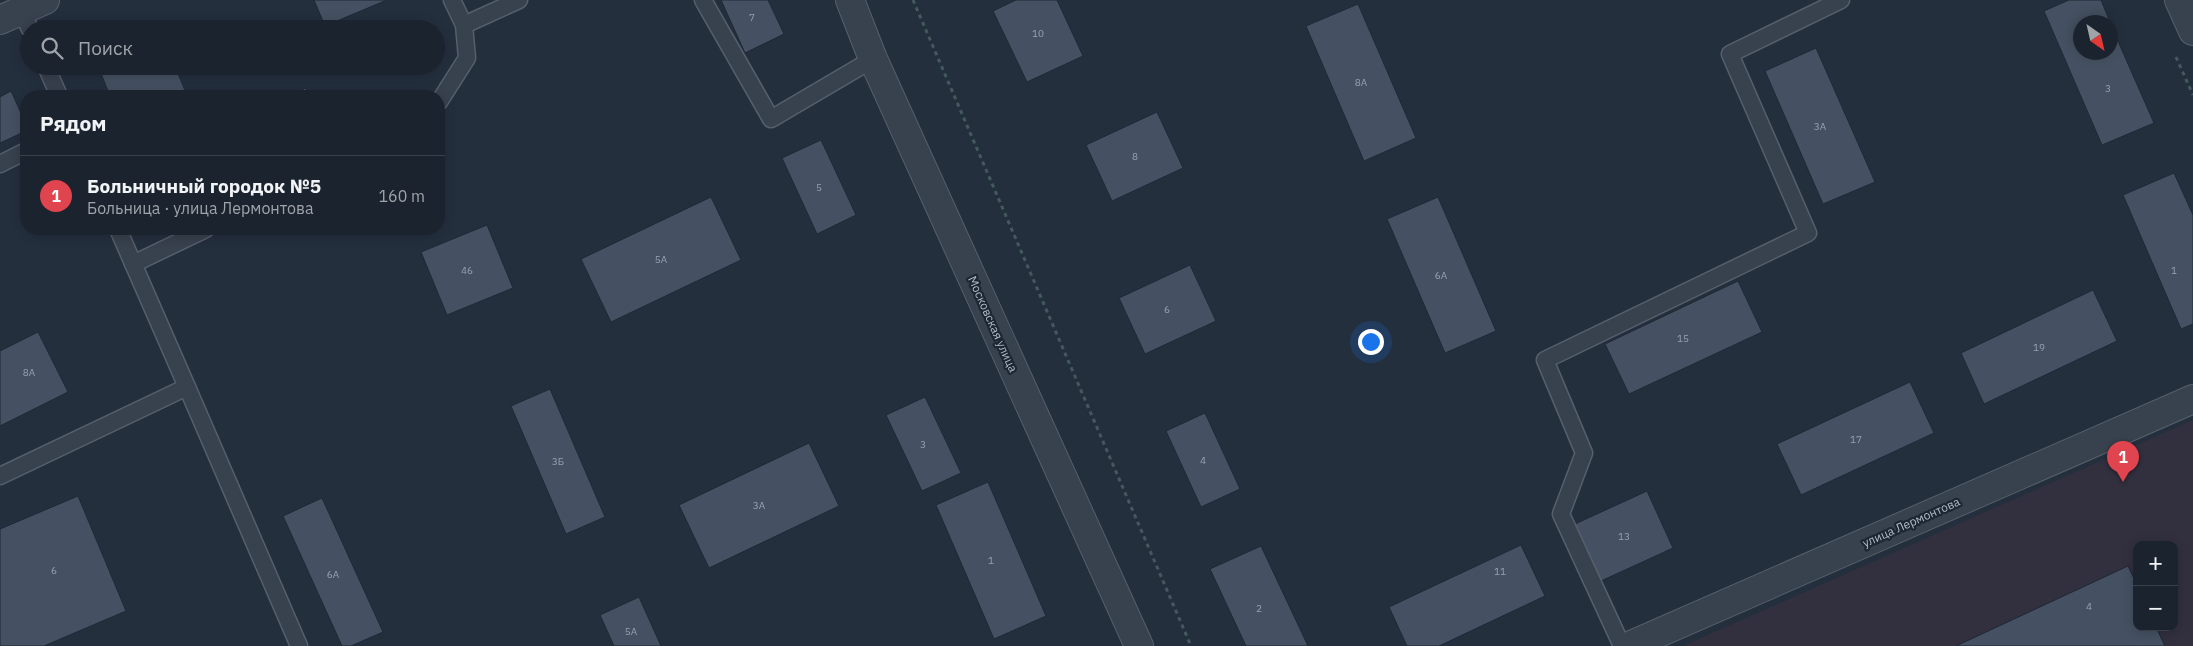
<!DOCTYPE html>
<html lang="ru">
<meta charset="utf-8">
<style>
:root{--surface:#1b232e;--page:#282f3a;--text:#f1f3f6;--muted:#a0a4aa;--line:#39404a;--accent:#8c9099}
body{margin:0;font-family:"IBM Plex Sans",sans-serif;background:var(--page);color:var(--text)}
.controls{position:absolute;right:15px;bottom:15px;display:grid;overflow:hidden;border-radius:10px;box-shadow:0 2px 12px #0003}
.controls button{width:45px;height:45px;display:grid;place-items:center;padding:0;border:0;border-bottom:1px solid var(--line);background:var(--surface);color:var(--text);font:25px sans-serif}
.compass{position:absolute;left:2073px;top:15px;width:45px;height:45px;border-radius:50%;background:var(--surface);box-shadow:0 2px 12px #0003;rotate:146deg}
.you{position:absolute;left:1370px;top:341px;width:18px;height:18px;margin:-12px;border:4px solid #fff;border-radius:50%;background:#1a73e8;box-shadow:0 0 0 8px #1a73e833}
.badge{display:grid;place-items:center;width:32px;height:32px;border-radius:50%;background:var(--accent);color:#fff;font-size:16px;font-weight:700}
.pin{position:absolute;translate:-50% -41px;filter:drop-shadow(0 1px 2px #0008)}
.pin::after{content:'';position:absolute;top:26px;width:18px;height:15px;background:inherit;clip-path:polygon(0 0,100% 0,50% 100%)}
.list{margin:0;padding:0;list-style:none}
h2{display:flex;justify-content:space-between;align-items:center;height:65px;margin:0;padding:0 20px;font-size:21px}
h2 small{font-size:16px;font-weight:400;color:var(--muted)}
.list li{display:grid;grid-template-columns:32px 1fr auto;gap:15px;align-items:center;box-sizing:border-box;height:80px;padding:0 20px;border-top:1px solid var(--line)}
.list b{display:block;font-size:19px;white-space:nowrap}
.list p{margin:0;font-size:16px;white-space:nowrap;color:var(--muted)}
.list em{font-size:16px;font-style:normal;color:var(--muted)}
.icon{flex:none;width:28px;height:28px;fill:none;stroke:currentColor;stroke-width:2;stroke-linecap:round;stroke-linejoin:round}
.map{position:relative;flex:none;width:2193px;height:646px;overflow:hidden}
.search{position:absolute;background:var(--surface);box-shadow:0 2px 12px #0003;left:20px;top:20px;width:425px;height:55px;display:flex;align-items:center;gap:12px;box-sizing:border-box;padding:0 18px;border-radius:28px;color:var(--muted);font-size:19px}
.panel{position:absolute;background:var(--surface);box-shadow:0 2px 12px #0003;left:20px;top:90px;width:425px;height:145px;border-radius:20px}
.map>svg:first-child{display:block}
</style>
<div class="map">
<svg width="2193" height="646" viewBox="0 0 2193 646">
<rect width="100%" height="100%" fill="#242f3e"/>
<!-- medical -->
<path fill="#32303f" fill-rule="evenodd" d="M2193,420V646H1683ZM2137,545H2174V627H2137Z"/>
<!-- building -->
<g fill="#455162" stroke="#1f2835">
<path d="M314,0H387L325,26Z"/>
<path d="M721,0H768L784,34L745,53Z"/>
<path d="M1016,0H1057L1083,56L1027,82L993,11Z"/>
<path d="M2069,0H2101L2110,22H2080V52H2110V23L2154,123L2102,145L2044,11Z"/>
<path d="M1358,4L1416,138L1364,161L1306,26Z"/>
<path d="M1816,48L1875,182L1823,204L1765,71Z"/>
<path d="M98,66H175L186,93L179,96H110Z"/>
<path d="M306,88L309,96H286Z"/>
<path d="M11,91L26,124V131L0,143V97Z"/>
<path d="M1157,112L1183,168L1112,201L1086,145Z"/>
<path d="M821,140L856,215L817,234L782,158Z"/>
<path d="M2174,173L2193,215V324L2181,329L2123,195Z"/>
<path d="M711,197L741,260L611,322L581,259Z"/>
<path d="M1438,197L1496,331L1445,353L1387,219Z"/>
<path d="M487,225L513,288L447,315L421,252Z"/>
<path d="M1190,265L1216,321L1145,354L1119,298Z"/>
<path d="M1738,281L1762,332L1629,394L1605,344Z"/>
<path d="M2093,290L2117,341L1984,404L1961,353Z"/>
<path d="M38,332L68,392L0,426V351Z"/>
<path d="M1910,382L1934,433L1801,495L1777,444Z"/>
<path d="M550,389L605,517L566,534L511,406Z"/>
<path d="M925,397L961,473L922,491L886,415Z"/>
<path d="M1205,413L1240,489L1201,507L1166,431Z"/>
<path d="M809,443L839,506L709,568L679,505Z"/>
<path d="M988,482L1046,616L994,639L936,505Z"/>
<path d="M1647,491L1673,548L1601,581L1575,524Z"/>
<path d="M78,496L126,611L44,646H0V529Z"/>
<path d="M322,498L383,632L351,646H342L283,516Z"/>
<path d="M1521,545L1545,596L1439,646H1407L1389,607Z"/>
<path d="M1261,546L1308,646H1246L1210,569Z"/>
<path d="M2128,566L2137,585V627H2156L2165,646H1956Z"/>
<path d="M639,597L661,646H614L600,615Z"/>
</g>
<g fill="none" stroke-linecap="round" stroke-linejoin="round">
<defs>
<g id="service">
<path d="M452,0L464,25L519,0"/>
<path d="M703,0L771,119L873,59"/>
<path d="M21,11L30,29"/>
<path d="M46,66L59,96"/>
<path d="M439,102L467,58L464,25"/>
<path d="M0,164L26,151"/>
<path d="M133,264L206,229"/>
<path d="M187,387L299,646"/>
<path d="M0,476L187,387L118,229"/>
<path d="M1622,646L1561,514L1584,453L1545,360L1808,233L1730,54L1841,0"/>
</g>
<g id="minor">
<path d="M850,0L873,59L1139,646"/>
<path d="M0,20L45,0"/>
<path d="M1629,646L2193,399"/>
</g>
<path id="tertiary" d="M2179,0L2193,31"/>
</defs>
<!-- service casing -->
<use href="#service" stroke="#565f6c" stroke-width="19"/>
<!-- minor casing -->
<use href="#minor" stroke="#565f6c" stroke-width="30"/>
<!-- tertiary casing -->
<use href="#tertiary" stroke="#565f6c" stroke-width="30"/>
<!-- path -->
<g stroke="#44595c" stroke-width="3" stroke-dasharray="4 4" stroke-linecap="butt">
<path d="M913,0L1191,646"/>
<path d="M2176,57L2193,95"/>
</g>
<!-- service -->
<use href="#service" stroke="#38414e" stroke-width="16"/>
<!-- minor -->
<use href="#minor" stroke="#38414e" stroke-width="28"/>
<!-- tertiary -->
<use href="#tertiary" stroke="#38414e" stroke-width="28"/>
</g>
<g text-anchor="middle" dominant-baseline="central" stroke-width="4.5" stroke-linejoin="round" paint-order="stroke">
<!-- number labels -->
<g font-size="10" fill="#98a1af">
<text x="752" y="17">7</text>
<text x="1038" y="33">10</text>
<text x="1361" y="82">8А</text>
<text x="2108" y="88">3</text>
<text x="1820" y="126">3А</text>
<text x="1135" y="156">8</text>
<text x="819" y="187">5</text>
<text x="661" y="259">5А</text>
<text x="467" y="270">46</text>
<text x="2174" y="270">1</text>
<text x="1441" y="275">6А</text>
<text x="1167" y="309">6</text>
<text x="1683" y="338">15</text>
<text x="2039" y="347">19</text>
<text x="29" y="372">8А</text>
<text x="1856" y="439">17</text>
<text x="923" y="444">3</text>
<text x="1203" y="460">4</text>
<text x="558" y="461">3Б</text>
<text x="759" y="505">3А</text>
<text x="1624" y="536">13</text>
<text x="991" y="560">1</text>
<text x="54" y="570">6</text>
<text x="1500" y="571">11</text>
<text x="333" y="574">6А</text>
<text x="2089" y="606">4</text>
<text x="1259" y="608">2</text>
<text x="631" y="631">5А</text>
</g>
<!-- street labels -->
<g font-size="12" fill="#b4bcc9" stroke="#1d2633">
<text transform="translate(993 324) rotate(66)">Московская улица</text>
<text transform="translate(1911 522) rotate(-24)">улица Лермонтова</text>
</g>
</g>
</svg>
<div class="controls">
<button>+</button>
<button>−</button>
</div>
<svg class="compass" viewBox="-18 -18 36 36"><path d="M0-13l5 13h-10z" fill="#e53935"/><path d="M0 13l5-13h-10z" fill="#a0a4aa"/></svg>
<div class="you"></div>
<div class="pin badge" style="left:2123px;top:482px;background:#e0444e">1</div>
<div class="search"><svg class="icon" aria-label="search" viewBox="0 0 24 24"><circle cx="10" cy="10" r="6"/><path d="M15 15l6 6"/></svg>Поиск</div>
<section class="panel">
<h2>Рядом<small></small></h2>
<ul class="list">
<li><span class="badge" style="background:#e0444e">1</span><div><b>Больничный городок №5</b><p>Больница · улица Лермонтова</p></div><em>160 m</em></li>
</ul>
</section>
</div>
